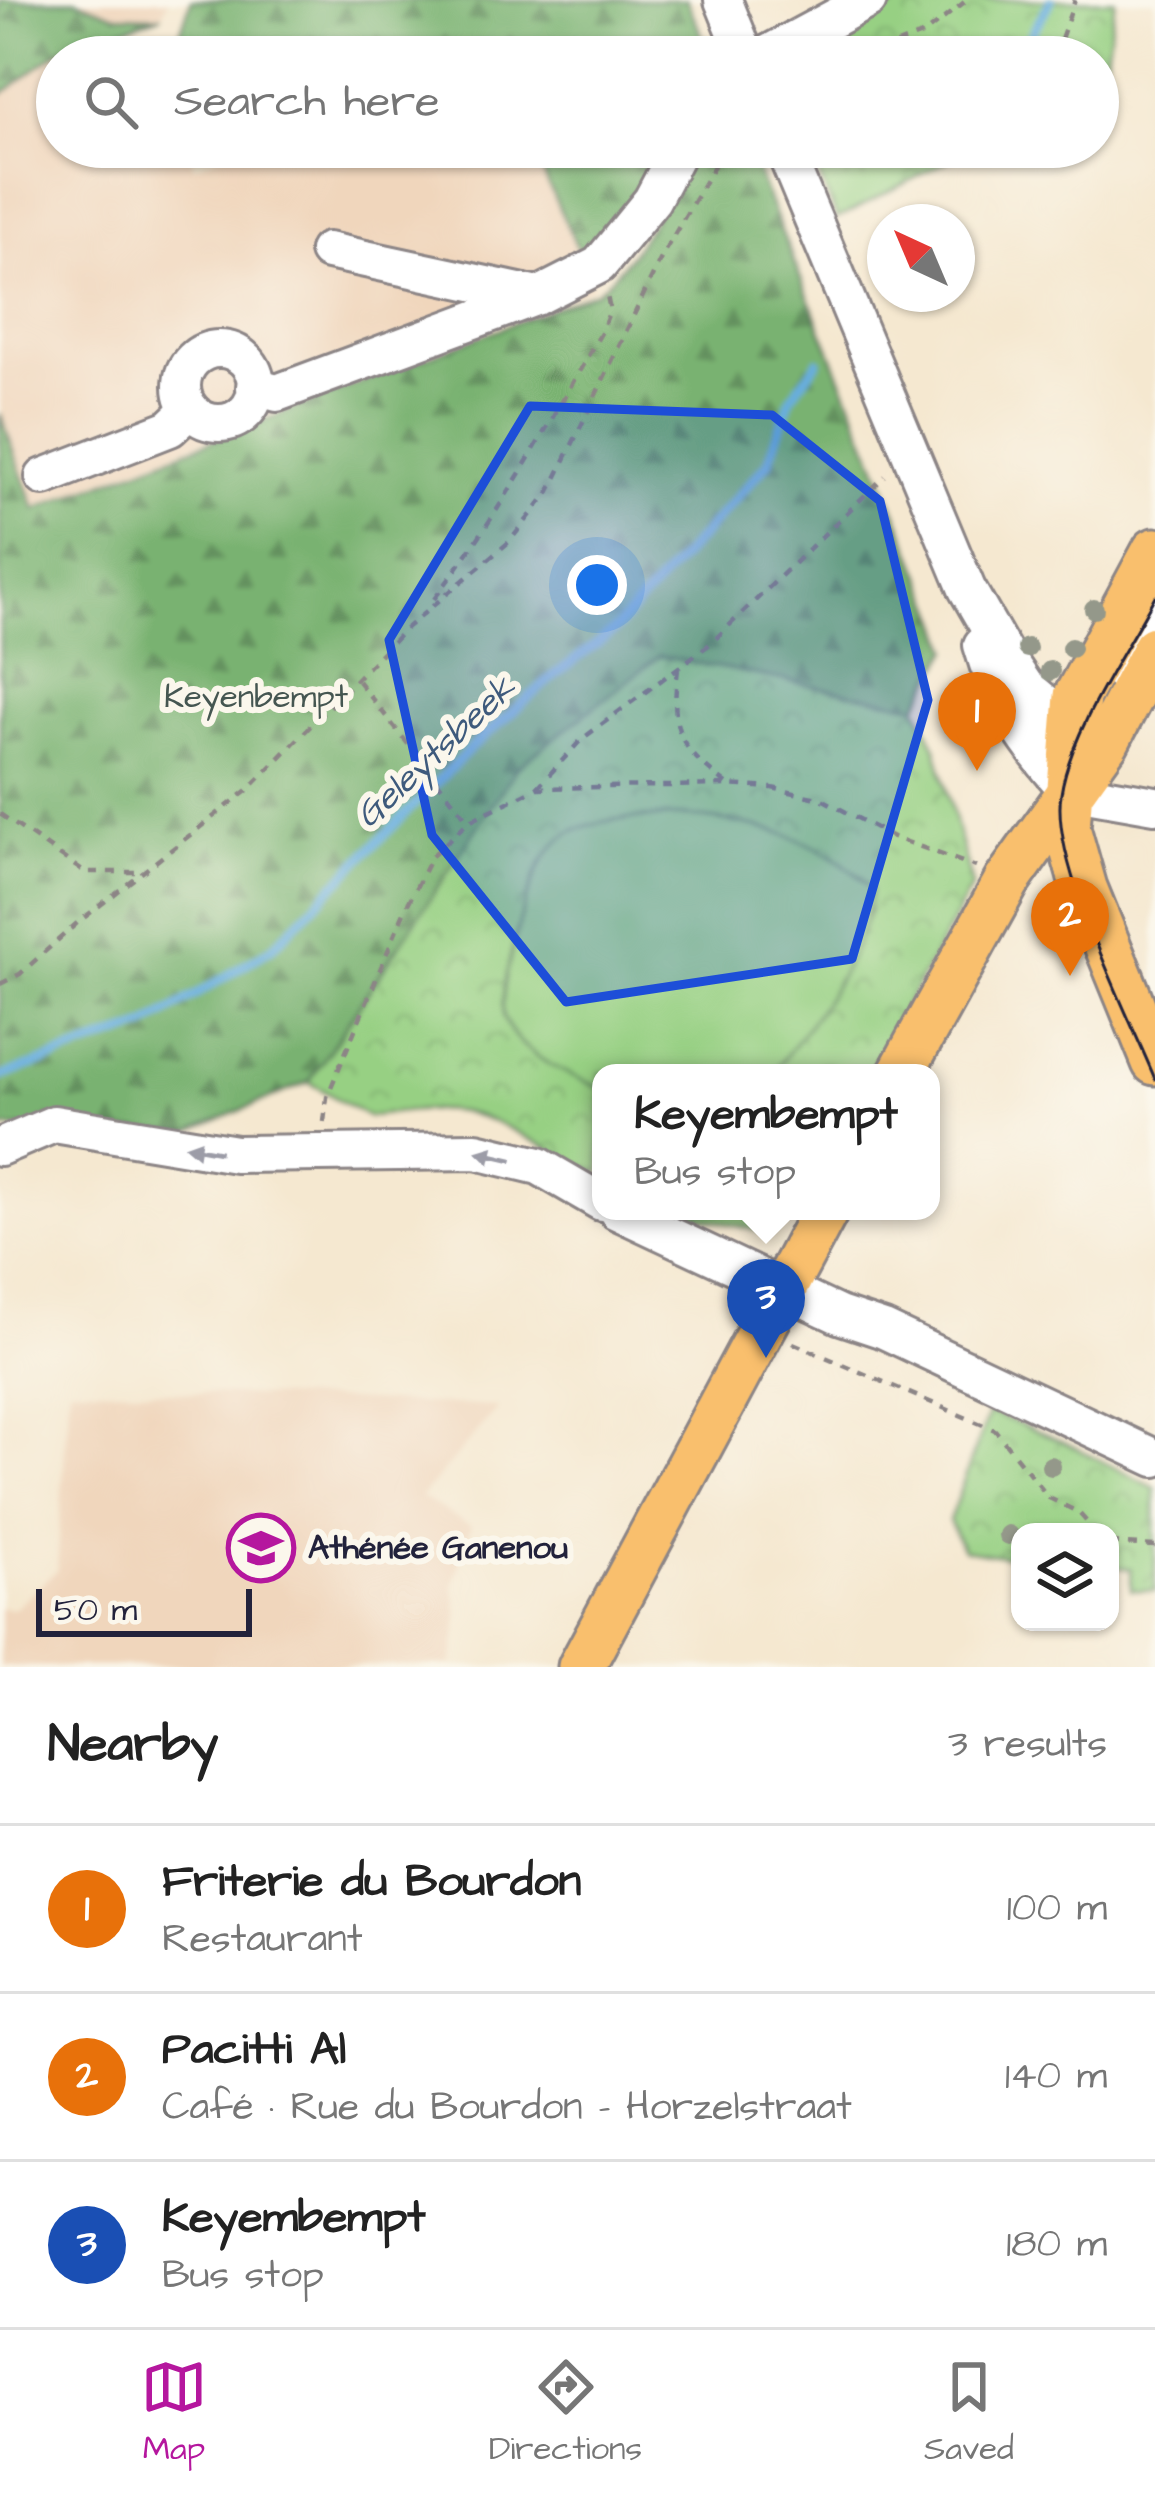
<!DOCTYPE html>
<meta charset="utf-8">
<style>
:root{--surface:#fff;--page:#f2f2f2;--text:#222;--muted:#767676;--line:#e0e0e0;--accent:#b5179e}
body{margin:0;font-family:"Architects Daughter",sans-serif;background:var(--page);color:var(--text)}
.controls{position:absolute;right:36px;bottom:36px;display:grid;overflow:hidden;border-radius:24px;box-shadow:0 3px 9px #0004}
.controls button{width:108px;height:108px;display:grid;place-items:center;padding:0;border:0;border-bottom:3px solid var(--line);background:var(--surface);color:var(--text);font:60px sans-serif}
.compass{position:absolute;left:867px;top:204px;width:108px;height:108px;border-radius:50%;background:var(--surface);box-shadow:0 3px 9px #0004;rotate:316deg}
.scale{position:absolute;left:36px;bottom:30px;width:216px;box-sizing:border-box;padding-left:12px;border:6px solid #22223b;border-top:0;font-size:33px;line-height:42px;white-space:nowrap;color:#22223b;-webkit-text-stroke:9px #fbf7ec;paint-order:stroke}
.you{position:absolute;left:597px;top:585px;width:42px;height:42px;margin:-30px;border:9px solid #fff;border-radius:50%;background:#1a73e8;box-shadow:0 0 0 18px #1a73e833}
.badge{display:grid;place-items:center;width:78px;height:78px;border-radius:50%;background:var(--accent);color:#fff;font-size:39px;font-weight:700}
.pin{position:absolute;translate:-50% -99px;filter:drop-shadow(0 3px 6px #0008)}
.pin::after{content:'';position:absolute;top:63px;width:42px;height:36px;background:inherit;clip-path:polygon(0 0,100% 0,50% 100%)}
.popup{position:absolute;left:592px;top:1064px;width:348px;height:156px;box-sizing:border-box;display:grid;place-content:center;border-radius:24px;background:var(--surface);filter:drop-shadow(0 3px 9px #0005);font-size:39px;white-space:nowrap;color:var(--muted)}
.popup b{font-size:45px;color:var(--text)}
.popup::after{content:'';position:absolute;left:50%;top:100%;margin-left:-24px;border:24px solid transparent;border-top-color:var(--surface)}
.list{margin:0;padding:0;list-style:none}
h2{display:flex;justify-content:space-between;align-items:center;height:156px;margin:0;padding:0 48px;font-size:51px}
h2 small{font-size:39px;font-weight:400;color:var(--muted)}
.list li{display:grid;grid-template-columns:78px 1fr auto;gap:36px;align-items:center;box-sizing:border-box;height:168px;padding:0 48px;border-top:3px solid var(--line)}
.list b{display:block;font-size:45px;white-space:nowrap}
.list p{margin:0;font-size:39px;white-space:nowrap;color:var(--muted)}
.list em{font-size:39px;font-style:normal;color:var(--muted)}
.icon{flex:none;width:66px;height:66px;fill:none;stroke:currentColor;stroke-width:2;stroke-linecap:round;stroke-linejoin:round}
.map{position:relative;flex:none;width:1155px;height:1667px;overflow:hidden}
.search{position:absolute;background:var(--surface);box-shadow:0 3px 9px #0004;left:36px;right:36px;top:36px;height:132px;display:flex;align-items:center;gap:30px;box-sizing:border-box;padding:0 42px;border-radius:66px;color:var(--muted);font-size:45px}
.sheet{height:660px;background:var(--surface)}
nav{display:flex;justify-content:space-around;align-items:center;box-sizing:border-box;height:168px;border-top:3px solid var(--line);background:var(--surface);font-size:33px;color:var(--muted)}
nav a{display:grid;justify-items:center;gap:6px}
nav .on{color:var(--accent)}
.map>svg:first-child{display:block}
</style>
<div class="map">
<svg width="1155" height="1667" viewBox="0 0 1155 1667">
<defs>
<pattern id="forest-firs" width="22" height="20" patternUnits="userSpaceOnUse" patternTransform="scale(3)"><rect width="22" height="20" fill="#79b271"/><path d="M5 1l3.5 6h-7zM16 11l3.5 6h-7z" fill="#63905e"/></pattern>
<pattern id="park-crowns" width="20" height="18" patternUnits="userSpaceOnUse" patternTransform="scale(3)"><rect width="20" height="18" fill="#97d083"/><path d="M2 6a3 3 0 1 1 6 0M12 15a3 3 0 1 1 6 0" fill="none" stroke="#82b272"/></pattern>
</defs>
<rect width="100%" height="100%" fill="#fbf7ec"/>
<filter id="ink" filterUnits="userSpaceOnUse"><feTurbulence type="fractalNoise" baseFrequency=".00833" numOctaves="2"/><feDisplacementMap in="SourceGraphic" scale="24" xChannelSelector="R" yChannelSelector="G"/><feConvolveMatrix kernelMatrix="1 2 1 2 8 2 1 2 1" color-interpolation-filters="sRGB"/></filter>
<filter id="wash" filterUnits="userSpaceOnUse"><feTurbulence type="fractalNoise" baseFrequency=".004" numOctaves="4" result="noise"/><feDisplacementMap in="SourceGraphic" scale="48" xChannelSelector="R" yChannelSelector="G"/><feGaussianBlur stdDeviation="2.7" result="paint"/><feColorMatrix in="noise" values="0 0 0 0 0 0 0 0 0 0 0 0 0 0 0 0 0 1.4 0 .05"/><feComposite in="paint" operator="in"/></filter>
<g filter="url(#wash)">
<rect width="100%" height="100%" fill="#f5e8d0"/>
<!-- built -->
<g fill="#f0d6bc">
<path d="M76,0H168L162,16L139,18L116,15Z"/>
<path d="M61,49L170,57H57V147H189L194,167L240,147H529L592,287L35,506L0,408V96Z"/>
<path d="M69,1387L499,1407L421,1497L471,1526L453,1586L459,1615L452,1665L0,1667V1608L14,1609L57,1570Z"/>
</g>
<!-- forest -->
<g fill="url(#forest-firs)" stroke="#4e6a56" stroke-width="3">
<path d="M0,0H76L116,15L162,16L61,49L0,96Z"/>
<path d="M191,0H687L711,57H490L483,43L413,57H172Z"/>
<path d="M531,147H662L633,208L586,267Z"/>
<path d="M691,147H747L936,610L950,649L917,706L659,656L395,950L309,1082L189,1132L0,1128V413L35,509L597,291C641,254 664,198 691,147Z"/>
</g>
<!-- park -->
<g fill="url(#park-crowns)" stroke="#5c795f" stroke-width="3">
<path d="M908,0H1115L1100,93L1098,57H801Z"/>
<path d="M807,147H974L837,219Z"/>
<path d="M659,656L917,706L936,748L972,886L869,1073H773L840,974L870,910L685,816L623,819L576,830L526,911L515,939L572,1075L601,1088V1173C559,1158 523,1131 481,1117C447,1105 402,1111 368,1117L309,1082L517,767Z"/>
<path d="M676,1211H793L772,1234Z"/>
<path d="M989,1412L1066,1443L1155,1488V1591L1131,1590V1569L1110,1566V1532H1020V1559L963,1550L949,1521Z"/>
</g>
<!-- garden -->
<path fill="#97d083" stroke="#5c795f" stroke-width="3" d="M685,816C755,824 822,834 871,889C868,949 809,1026 773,1073H601V1088C566,1073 523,1058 505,1021C494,999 526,894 538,870C546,854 559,837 575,830C608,816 649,818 685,816Z"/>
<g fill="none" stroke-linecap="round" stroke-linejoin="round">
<!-- stream -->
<g stroke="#67aede" stroke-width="9">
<path d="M1005,57L1026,43L1051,0"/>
<path d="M863,157L868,147"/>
<path d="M0,1077L146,1026L273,947L472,747L555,675L614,631L768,463L791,397L818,361"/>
</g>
</g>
</g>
<g filter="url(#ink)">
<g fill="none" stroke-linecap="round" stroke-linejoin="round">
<defs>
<g id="minor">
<path d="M723,0L746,57"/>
<path d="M762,57L868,0"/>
<path d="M783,147L967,589L1009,662L1025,686L1044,702L1063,775"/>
<path d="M328,251L538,296"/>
<circle cx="219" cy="386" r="37"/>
<path d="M255,387L277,393L538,296L599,265L652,200L680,147"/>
<path d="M44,477L170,428L190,409"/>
<path d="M982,645C997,699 1024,740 1061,782"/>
<path d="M1122,672L1155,609"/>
<path d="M1069,790L1155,805"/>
<path d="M0,1147L54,1124L236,1154L476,1151L539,1166L601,1202"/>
<path d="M617,1211L839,1315L884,1330L1155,1458"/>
</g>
<g id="major">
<path d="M1155,551L1077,696L1067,828L1084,888L1155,1062"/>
<path d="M901,1073L1007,881L1106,742L1155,649"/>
<path d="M581,1667L825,1211"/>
</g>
</defs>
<!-- minor casing -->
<use href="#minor" stroke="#8c8586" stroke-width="42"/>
<!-- major casing -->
<use href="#major" stroke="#8c8586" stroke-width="51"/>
<!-- path -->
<g stroke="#8c8586" stroke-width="4.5" stroke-dasharray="9 9" stroke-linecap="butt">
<path d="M863,57L924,34L967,0"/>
<path d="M1037,57L1043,47H1058L1075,0"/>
<path d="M434,599C501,512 546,429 601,333L610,310L607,296"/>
<path d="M678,669C670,732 678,747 728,785"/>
<path d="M358,681L469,821"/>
<path d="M537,788L582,739L710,644L885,476"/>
<path d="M0,814L84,872H138"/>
<path d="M0,984L20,974L76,924L249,789L404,630L509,542L550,491L663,254L713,168L720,147"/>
<path d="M324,1122L327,1097L404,912L431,857L469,821L537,788L728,785L772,788L822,799L893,837L976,867"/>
<path d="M793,1343L995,1430L1049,1498L1078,1512L1096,1532"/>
<path d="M1110,1543L1155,1546"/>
</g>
<!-- minor -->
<use href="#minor" stroke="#fff" stroke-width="36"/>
<!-- major -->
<use href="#major" stroke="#f9bf6d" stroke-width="45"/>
<!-- tram -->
<path stroke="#22223b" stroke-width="3" d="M1155,596C1125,652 1070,732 1061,794C1050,861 1127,1011 1155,1079"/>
</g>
<!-- trees -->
<g fill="#94988a">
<circle cx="1094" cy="609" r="10"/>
<circle cx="1027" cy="648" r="10"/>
<circle cx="1071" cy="648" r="10"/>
<circle cx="1050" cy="671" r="10"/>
<circle cx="1051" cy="1466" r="10"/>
<circle cx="1008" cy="1535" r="10"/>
</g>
<!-- one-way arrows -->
<defs><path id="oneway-solid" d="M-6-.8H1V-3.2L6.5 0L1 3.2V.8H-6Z" transform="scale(3)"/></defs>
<g fill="#9c9ca7">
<use href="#oneway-solid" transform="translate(203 1149) rotate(-170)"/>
<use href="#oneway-solid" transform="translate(495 1156) rotate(-167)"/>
</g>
</g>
<!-- marked area -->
<path fill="#1d4ed8" fill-opacity="0.2" stroke="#1d4ed8" stroke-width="9" stroke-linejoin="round" d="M530,406L772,415L880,501L928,700L852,959L566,1002L432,835L389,640Z"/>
<!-- icons -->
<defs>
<symbol id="school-ring" viewBox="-11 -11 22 22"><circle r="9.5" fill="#fbf7ec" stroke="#b5179e" stroke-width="1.5"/><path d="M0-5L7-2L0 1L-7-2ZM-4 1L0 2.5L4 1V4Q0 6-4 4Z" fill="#b5179e"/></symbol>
</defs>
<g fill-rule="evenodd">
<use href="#school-ring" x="223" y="1510" width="76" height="76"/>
</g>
<g text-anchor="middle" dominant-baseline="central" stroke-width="12" stroke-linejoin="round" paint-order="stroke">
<!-- park labels -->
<g font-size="33" fill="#455651" stroke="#fbf7ec">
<text x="256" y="697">Keyenbempt</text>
</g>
<!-- poi labels -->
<g font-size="33" font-weight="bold" fill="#22223b" stroke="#fbf7ec" text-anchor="start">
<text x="308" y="1548">Athénée Ganenou</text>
</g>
<!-- water labels -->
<g font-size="36" font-style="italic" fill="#3e5a7c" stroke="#fbf7ec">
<text transform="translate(436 752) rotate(-43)">Geleytsbeek</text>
</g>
</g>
</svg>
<div class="controls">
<button><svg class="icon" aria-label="layers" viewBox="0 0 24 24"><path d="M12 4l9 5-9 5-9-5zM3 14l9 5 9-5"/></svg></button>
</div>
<svg class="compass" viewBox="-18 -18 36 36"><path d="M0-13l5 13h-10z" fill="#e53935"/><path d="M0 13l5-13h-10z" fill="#767676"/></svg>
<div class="scale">50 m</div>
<div class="you"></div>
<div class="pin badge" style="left:977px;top:771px;background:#e8710a">1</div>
<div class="pin badge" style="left:1070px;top:976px;background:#e8710a">2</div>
<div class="pin badge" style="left:766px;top:1358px;background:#1a4fb4">3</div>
<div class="popup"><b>Keyembempt</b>Bus stop</div>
<div class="search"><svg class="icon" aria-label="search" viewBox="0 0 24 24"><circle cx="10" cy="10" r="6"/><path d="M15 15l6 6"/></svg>Search here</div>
</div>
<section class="sheet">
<h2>Nearby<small>3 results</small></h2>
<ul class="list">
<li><span class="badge" style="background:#e8710a">1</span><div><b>Friterie du Bourdon</b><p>Restaurant</p></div><em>100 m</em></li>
<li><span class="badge" style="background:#e8710a">2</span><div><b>Pacitti Al</b><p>Café · Rue du Bourdon - Horzelstraat</p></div><em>140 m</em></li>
<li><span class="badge" style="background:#1a4fb4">3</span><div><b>Keyembempt</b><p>Bus stop</p></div><em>180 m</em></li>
</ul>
</section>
<nav>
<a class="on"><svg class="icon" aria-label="map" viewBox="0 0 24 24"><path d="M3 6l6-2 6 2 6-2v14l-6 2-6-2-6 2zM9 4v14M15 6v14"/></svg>Map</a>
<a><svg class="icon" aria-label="directions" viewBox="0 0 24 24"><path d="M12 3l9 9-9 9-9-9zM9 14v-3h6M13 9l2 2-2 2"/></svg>Directions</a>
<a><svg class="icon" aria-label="saved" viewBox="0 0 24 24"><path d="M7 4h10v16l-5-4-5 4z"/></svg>Saved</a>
</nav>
